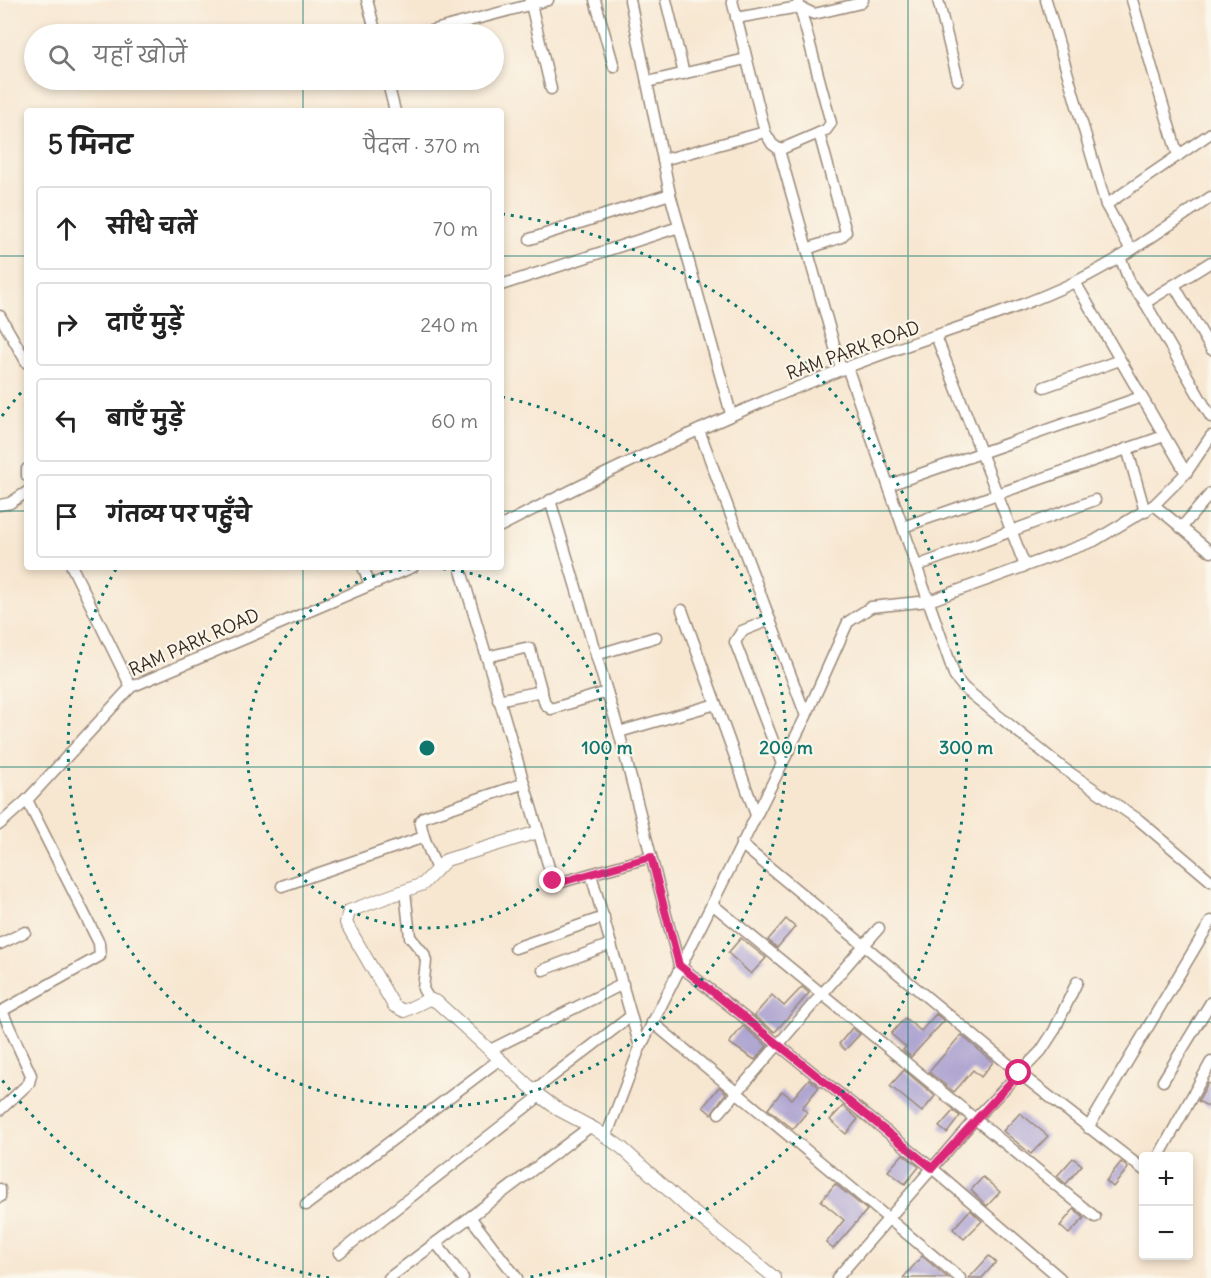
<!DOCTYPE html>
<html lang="hi">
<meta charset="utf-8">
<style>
:root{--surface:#fff;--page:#f6f6f6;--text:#222;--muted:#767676;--line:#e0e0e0}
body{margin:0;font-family:Delius,"Playpen Sans Deva",sans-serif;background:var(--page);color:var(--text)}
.controls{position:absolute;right:18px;bottom:18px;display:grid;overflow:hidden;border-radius:6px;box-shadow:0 3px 9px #0003}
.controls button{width:54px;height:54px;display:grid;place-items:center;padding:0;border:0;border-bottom:2px solid var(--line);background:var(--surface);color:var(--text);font:30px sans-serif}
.stop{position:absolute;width:18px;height:18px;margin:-14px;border:4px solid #db2777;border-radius:50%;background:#fff}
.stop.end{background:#db2777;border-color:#fff;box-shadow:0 2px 6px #0008}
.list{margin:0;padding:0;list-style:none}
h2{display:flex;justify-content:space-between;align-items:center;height:78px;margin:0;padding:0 24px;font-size:26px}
h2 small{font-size:20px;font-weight:400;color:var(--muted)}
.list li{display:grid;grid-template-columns:39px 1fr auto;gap:18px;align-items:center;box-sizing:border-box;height:84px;margin:0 12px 12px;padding:0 12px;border:2px solid var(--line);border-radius:6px}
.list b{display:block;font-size:22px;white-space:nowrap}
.list em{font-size:20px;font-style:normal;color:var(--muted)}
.icon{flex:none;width:33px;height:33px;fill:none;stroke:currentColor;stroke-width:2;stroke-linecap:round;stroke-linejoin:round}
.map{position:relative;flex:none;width:1211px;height:1278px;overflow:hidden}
.search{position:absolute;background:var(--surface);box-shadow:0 3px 9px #0003;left:24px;top:24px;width:480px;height:66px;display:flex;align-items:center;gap:15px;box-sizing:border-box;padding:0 21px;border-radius:33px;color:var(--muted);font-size:22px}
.panel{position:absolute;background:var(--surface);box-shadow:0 3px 9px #0003;left:24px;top:108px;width:480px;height:462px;border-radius:6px}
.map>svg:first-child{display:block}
</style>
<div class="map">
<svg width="1211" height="1278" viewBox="0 0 1211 1278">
<rect width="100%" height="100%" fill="#fbf7ec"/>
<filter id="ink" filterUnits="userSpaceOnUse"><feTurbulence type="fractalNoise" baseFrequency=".0167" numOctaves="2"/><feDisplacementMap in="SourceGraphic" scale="12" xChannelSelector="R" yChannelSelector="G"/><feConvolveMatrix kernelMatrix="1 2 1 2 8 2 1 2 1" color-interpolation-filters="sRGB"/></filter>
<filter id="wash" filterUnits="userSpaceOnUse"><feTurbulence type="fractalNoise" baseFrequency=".008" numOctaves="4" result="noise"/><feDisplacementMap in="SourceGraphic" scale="24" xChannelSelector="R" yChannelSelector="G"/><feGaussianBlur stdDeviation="1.35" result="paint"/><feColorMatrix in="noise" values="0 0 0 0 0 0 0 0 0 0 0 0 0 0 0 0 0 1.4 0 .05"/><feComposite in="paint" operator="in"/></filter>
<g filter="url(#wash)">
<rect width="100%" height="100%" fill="#f7e7d1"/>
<g id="blocks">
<!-- building -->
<g fill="#afa5d1">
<path d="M786,919L795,927L777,948L768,940Z"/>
<path d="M741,938L766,958L751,974L728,953Z"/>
<path d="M802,987L809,993L775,1032L754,1016L772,995L784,1006Z"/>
<path d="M936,1014L944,1021L911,1057L903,1050L906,1047L891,1034L905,1018L921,1031Z"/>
<path d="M743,1026L767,1046L755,1060L729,1043Z"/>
<path d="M852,1028L860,1034L845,1050L839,1044Z"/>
<path d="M961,1035L993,1062L981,1077L973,1070L954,1092L929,1072Z"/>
<path d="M904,1070L935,1096L922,1112L890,1086Z"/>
<path d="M809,1079L819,1087L802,1108L807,1112L793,1129L768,1109L782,1091L792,1099Z"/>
<path d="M1208,1083L1211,1085V1108L1198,1101Z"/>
<path d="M719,1087L726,1093L711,1114L703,1107Z"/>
<path d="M843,1106L858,1119L846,1134L830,1120Z"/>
<path d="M953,1111L960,1116L947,1133L939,1127Z"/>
<path d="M1020,1113L1048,1136L1031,1154L1003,1131Z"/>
<path d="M903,1154L919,1167L905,1184L888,1171Z"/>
<path d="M1073,1158L1082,1165L1066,1184L1057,1176Z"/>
<path d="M1121,1162L1128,1168L1113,1187L1106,1181Z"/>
<path d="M983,1177L1000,1192L987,1206L971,1190Z"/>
<path d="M835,1184L867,1210L833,1249L826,1243L844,1220L821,1201Z"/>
<path d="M1074,1209L1084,1218L1069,1234L1060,1226Z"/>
<path d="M970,1210L982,1221L964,1239L953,1229Z"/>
<path d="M922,1256L948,1278H903Z"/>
<path d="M989,1256L996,1262L982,1278H969Z"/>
</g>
</g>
</g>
<g filter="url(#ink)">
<use href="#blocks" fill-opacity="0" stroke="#998878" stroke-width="1.5"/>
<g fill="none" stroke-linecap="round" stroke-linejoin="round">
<defs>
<g id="minor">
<path d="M367,0L376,34"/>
<path d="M530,0L551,89"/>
<path d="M595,0L614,67"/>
<path d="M630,0L670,194L731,414"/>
<path d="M666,0L684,74"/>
<path d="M732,0L765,132L772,144L780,150"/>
<path d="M798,0L831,123L826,130L779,150L841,369"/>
<path d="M938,0L958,80"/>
<path d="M1046,0L1106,205L1131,250"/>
<path d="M1132,0L1178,156"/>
<path d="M736,18L799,7L814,14L861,3L863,0"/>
<path d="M419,34L548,0"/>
<path d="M387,80L395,111"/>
<path d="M647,82L746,59"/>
<path d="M663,160L765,132"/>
<path d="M1106,205L1211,133"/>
<path d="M530,239L670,194"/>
<path d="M807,249L841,237L846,232L819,133"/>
<path d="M1120,257L1131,285L1143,299L1211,417"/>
<path d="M1075,282L1186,473"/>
<path d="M501,285L679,227"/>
<path d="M1174,285L1211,349"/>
<path d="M1145,303L1211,262"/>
<path d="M0,316L27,363"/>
<path d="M936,336L1025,566"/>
<path d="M847,367L955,677L964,688L1063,768L1139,820L1211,881"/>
<path d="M1044,387L1120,360"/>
<path d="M699,430L806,716"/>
<path d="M1127,448L1145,512"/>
<path d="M27,469V476"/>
<path d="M889,485L1141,397"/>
<path d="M550,500L619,732L679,965L932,1168L1060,1278"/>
<path d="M0,505L10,503L27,492"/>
<path d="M1154,505L1211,552"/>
<path d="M501,526C613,468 726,415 843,369C920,338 1002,317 1077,281C1124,258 1167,226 1211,197"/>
<path d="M903,527L1164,436"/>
<path d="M1181,528L1211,493"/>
<path d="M917,566L1095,500"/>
<path d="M72,567L131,687"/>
<path d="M363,567L370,585"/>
<path d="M460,567L553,881L558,883L651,857"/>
<path d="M682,610L756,815"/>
<path d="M770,620L742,631L735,642L782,764"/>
<path d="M596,655L656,637"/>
<path d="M486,657L525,648L530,649L545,704L551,709L607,692"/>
<path d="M498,700L542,691"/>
<path d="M619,732L716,704"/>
<path d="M0,824L27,800"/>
<path d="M424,837L420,821L424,817L522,784"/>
<path d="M741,844L1019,1073L1144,1170"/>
<path d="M591,874L640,1047"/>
<path d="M282,886L424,837L437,870"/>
<path d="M405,891L410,937L424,954L426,961L423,989L429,999"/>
<path d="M712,904L1095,1217"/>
<path d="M0,944L25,932"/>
<path d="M515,948L604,917"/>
<path d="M543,970L611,944"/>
<path d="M0,1012L100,956L99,943L27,800L131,687L413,567"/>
<path d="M652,1022L960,1278"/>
<path d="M490,1050L623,984"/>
<path d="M1163,1081L1211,1002"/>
<path d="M533,1091L631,1016"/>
<path d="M0,1110L29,1083L31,1075L2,1011"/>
<path d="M719,1113L879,928"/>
<path d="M1088,1128L1211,921"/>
<path d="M606,1137L639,1050L806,716L848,622L871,607L929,601L1094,541L1154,505L1186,473L1211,436"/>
<path d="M1159,1156L1211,1062"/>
<path d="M0,1189V1197"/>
<path d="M306,1205L500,1059"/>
<path d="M470,1217L517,1278"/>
<path d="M436,1243L463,1278"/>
<path d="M339,1253L540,1096"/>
<path d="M389,1278L591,1126"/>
<path d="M837,1278L974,1120L1041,1051L1054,1031L1077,982"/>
</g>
<path id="tertiary" d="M538,832L446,860L423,884L349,911L346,923L394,1006L404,1011L429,999L437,1002L540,1096L559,1110L595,1129L622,1148L687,1207L775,1278"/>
</defs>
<!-- minor casing -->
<use href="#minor" stroke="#998878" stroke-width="13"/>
<!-- tertiary casing -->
<use href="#tertiary" stroke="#998878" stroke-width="14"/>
<!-- minor -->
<use href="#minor" stroke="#fff" stroke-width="10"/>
<!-- tertiary -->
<use href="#tertiary" stroke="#fff" stroke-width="12"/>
</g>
</g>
<g fill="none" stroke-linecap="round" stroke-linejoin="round" filter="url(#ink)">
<!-- route -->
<path stroke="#db2777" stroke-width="8" d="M553,881L558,883L651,857L679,965L932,1168L1019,1073"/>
</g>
<!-- grid -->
<path fill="none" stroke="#0f766e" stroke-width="1.5" stroke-opacity="0.55" d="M303,0V34M606,0V1278M908,0V1278M303,80V111M0,256H27M501,256H1211M0,511H27M501,511H1211M303,567V1278M0,767H1211M0,1022H1211"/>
<!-- distance rings -->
<g fill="none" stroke="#0f766e" stroke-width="3" stroke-dasharray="3 6">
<circle cx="427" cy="748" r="180"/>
<path d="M502 397A359 359 0 1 1 116 569"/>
<path d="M329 1278A539 539 0 0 1 2 1080M2 416A539 539 0 0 1 26 387M502 214A539 539 0 0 1 525 1278"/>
</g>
<g text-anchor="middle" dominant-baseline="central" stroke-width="4.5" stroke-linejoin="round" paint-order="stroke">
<!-- street labels -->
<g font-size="18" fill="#3b2a1e" stroke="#fbf7ec">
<text transform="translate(853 350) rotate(-20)">RAM PARK ROAD</text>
<text transform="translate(194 642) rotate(-24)">RAM PARK ROAD</text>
</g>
</g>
<circle cx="427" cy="748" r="9" fill="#0f766e" stroke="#fbf7ec" stroke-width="3"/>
<g font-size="18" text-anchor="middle" font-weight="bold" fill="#0f766e" stroke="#fbf7ec" stroke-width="4.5" stroke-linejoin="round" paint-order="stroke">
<text x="607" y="754">100 m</text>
<text x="786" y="754">200 m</text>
<text x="966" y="754">300 m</text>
</g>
</svg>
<div class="controls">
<button>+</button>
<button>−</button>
</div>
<div class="stop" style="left:1019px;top:1073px"></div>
<div class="stop end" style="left:553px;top:881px"></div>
<div class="search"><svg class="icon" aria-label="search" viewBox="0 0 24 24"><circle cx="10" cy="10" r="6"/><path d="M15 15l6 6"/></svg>यहाँ खोजें</div>
<section class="panel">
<h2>5 मिनट<small>पैदल · 370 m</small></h2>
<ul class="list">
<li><svg class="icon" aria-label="ahead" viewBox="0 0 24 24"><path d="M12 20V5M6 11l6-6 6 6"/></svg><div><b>सीधे चलें</b></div><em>70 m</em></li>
<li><svg class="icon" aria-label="right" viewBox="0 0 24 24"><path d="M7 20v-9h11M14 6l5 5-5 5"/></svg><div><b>दाएँ मुड़ें</b></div><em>240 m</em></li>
<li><svg class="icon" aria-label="left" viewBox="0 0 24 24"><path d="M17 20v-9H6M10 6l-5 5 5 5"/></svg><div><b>बाएँ मुड़ें</b></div><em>60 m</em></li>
<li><svg class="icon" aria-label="arrive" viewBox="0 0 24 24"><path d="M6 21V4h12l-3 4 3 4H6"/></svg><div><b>गंतव्य पर पहुँचे</b></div></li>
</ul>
</section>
</div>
